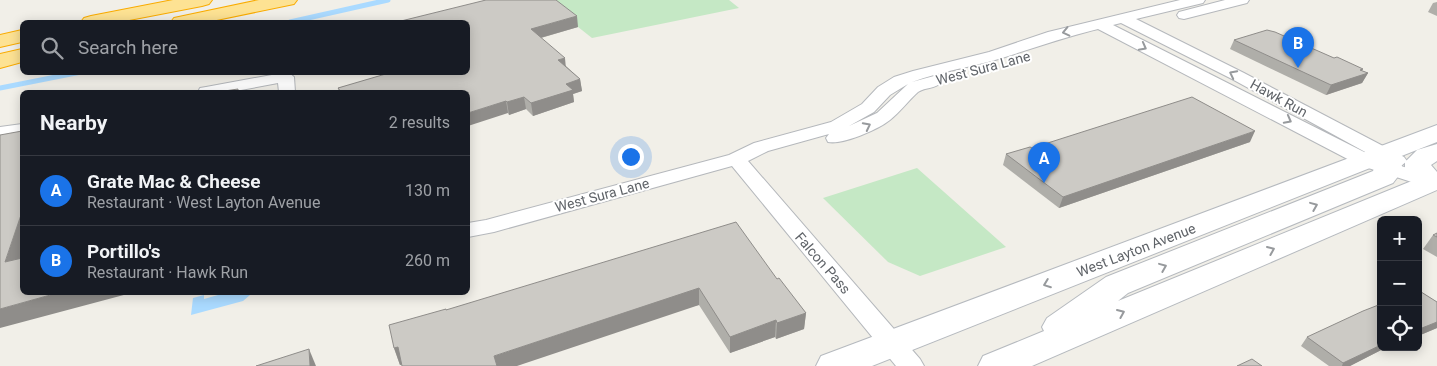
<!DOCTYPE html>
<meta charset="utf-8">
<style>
:root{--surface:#171b24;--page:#242831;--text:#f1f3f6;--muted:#9ea1a6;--line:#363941;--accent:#1a73e8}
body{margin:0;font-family:Roboto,sans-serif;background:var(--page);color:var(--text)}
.controls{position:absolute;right:15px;bottom:15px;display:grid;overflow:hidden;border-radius:8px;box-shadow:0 2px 12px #0003}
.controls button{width:45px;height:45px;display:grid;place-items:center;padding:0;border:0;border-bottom:1px solid var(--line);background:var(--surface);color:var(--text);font:25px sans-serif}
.you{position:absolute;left:630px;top:156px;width:18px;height:18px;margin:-12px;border:4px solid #fff;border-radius:50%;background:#1a73e8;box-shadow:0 0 0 8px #1a73e833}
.badge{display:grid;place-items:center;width:32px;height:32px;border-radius:50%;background:var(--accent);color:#fff;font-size:16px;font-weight:700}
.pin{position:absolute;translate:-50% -41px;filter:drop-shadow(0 1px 2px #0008)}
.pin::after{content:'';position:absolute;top:26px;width:18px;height:15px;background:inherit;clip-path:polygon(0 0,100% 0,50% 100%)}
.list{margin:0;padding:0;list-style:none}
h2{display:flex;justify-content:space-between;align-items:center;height:65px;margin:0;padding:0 20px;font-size:21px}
h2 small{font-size:16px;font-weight:400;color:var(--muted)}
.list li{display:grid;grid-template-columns:32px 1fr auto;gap:15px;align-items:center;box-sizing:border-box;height:70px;padding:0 20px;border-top:1px solid var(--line)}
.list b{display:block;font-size:19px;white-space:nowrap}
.list p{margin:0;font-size:16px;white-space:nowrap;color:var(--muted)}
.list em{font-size:16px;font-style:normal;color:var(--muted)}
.icon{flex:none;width:28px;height:28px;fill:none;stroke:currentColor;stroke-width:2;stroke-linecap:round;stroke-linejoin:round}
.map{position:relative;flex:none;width:1437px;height:366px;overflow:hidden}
.search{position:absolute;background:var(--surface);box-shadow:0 2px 12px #0003;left:20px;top:20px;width:450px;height:55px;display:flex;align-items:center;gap:12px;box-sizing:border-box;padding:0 18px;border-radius:8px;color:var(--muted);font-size:19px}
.panel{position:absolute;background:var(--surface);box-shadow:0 2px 12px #0003;left:20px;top:90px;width:450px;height:205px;border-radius:8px}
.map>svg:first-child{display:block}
</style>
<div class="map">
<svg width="1437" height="366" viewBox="0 0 1437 366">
<rect width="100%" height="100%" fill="#f1efe8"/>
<!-- green -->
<g fill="#c5e8c5">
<path d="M544,0H729L739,8L592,38Z"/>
<path d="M917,168L1006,247L920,276L888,262L823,198Z"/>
</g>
<!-- water -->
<path fill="#aadaff" d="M218,293H250V295L243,301L191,315L193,298L204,295V299L218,295Z"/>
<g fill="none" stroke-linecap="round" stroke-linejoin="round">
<!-- stream -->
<g stroke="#aadaff" stroke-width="5">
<path d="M290,22L388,0"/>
<path d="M0,88L81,72"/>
</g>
<defs>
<g id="minor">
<path d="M1180,0H1205L1203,3L1136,19L1244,73L1404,157L1407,161L1401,166L1437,177V187L1431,188L1424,186L1359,165L1098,29C1065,37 1034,48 1002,58C972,67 941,71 912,82L934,76L940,77L942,81C937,89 925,87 918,92C908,101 900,112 890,120C879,129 843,145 828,142L826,138L829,134L768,151L748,161L920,359L924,366H896L732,166L494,232L468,237V223L486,220L729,155L754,143L831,122L862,104L878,87L894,77L913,71L989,52L1048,32ZM1121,23L1232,79L1378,159L1113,25ZM908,84L877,113L849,126L874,112L890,95Z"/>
<path d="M1225,0H1249L1247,3L1184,19L1179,18L1177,15L1179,12Z"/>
<path d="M288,72L294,77L295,92H279L278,83L230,92H198L200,88L206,87Z"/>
<path d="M22,124V134L0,139V127Z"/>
</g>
<path id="secondary" d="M1437,125V142L1399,157L1403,170L1393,183L1128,293L1118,301L1414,180L1405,169V162L1417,150L1437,144V161L1431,165L1437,172V190L1032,366H978L983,356L1044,331L1042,327L1047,318L1106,277L1373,171L1375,166L872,366H816L821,356Z"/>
<g id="motorway">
<path d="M173,0H212L209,4L202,6L119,22H81L84,18L91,16Z"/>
<path d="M259,0H297L294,4L207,22H171L174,18Z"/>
<path d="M22,30V42L0,47V35Z"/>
<path d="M22,49V62L0,68V54Z"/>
</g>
</defs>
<!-- minor casing -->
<use href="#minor" stroke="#b5b8bc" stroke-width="2"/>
<!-- secondary casing -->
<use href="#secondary" stroke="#b6babf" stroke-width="2"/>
<!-- motorway casing -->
<use href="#motorway" stroke="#f9ab00" stroke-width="2"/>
<!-- minor -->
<use href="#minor" fill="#fff" fill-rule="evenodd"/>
<!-- secondary -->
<use href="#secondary" fill="#fff" fill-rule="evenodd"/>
<!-- motorway -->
<use href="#motorway" fill="#fde293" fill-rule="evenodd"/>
</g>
<!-- wall -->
<g fill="#afaea9">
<path d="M1437,2V16L1428,12L1433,3Z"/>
<path d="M468,22L578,27L541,38L566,66L580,79L582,91L573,94L574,102L533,116L526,109L509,115L508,113L468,92H339L338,88L385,75L383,72H468Z"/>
<path d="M1234,40L1362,71L1368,73L1362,83L1326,95L1230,49Z"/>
<path d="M1250,142L1059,208L1003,165L1006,154L1032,148Z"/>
<path d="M1437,233V257L1423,249L1433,235Z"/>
<path d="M777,279L806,313L804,329L776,339L775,337L730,353L699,305L400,365L394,348L446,310Z"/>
<path d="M1418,290L1437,302V328L1418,336Z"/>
<path d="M1307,337L1381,347H1387L1350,366H1329L1301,346Z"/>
</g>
<!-- shaded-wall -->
<g fill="#8f8d8a">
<path d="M577,16L578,27L533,40L531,29Z"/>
<path d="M565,58L566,69L558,60Z"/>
<path d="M1363,69L1359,76L1368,73L1362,83L1326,95L1331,85Z"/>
<path d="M580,79L582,91L573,94L574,102L533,116L531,103L566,84Z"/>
<path d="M524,97L526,109L509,115L507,102Z"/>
<path d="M506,101L508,113L468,126V113Z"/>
<path d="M1255,131L1250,142L1059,208L1063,197Z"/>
<path d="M22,212V260L5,262Z"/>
<path d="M699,288V305L517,366H496L494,356Z"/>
<path d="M61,292H135L0,328V309Z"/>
<path d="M806,313L804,329L776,339L777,323Z"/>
<path d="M776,320L775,337L730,353V337Z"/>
<path d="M1437,322V328L1418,336V334L1422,328Z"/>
<path d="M1381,345V347H1387L1350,366H1342L1343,363Z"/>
<path d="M398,347L404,364L400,365L394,348Z"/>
<path d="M309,349L316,366H310Z"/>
</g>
<!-- building -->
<g fill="#cccac5" stroke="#8f8d8a">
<path d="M486,0H556L577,16L531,29L565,58L558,60L580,79L566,84L573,90L531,103L524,97L507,102L506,101L468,113V92H341L338,88L389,73V72H468V22H397Z"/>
<path d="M1267,30L1275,32L1334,58L1337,57L1363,69L1360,70L1368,73L1331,85L1234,40Z"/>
<path d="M238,89V92H218Z"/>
<path d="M1192,97L1255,131L1063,197L1006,154L1030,147L1032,148Z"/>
<path d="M22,131V212L5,262L22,258V292H61L0,309V135Z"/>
<path d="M736,222L777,279L779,278L806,313L777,323L776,320L730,337L699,288L494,356L497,366H402L398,347L394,348L389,325L446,309V310Z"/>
<path d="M1437,233V237L1433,235Z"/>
<path d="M1418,290L1437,302V322L1422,328L1418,326Z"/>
<path d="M1381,304V345L1343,363L1307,337L1363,311Z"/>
<path d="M309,349L310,366H256Z"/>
<path d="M1252,359L1262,366H1237Z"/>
</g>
<!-- one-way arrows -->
<defs><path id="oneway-chevron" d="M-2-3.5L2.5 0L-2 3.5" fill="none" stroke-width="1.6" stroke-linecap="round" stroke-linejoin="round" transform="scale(1.25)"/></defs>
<g stroke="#979a9d">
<use href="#oneway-chevron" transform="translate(1066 32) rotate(167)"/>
<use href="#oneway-chevron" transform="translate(1143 47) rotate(28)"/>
<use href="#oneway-chevron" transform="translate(1233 74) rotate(-153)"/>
<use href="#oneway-chevron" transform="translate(1288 120) rotate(28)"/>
<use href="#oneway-chevron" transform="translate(867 126) rotate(-27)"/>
<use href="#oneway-chevron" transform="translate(1314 206) rotate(-22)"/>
<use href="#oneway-chevron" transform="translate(1271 250) rotate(-23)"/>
<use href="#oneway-chevron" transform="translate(1163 267) rotate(-22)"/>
<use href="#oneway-chevron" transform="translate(1047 284) rotate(159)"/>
<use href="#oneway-chevron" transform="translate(1121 313) rotate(-23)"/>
</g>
<g text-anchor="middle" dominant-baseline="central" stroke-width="4" stroke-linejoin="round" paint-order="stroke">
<!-- street labels -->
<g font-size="14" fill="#5f6368" stroke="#fff">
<text transform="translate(983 68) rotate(-15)">West Sura Lane</text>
<text transform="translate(1279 98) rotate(29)">Hawk Run</text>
<text transform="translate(602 195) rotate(-15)">West Sura Lane</text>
<text transform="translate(1136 250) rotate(-21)">West Layton Avenue</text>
<text transform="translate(823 263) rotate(49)">Falcon Pass</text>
</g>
</g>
</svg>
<div class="controls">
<button>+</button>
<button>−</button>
<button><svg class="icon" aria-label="locate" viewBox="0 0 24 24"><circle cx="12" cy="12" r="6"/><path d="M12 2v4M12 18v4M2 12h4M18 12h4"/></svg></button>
</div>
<div class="you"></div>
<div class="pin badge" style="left:1044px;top:183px">A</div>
<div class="pin badge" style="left:1298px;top:68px">B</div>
<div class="search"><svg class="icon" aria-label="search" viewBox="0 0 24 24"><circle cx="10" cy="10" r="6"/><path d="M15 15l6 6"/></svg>Search here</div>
<section class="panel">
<h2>Nearby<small>2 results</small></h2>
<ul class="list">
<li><span class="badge">A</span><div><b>Grate Mac &amp; Cheese</b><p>Restaurant · West Layton Avenue</p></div><em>130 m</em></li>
<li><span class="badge">B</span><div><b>Portillo's</b><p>Restaurant · Hawk Run</p></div><em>260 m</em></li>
</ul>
</section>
</div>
